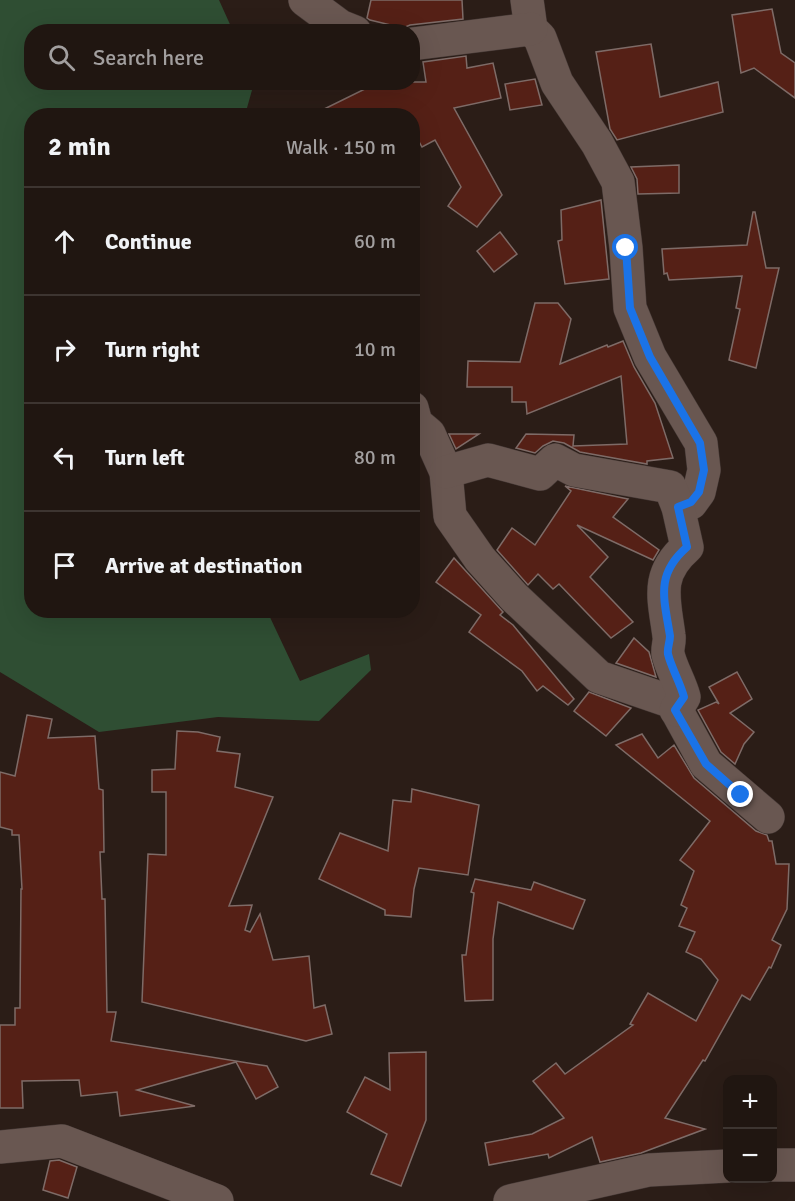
<!DOCTYPE html>
<meta charset="utf-8">
<style>
:root{--surface:#201611;--page:#281f1a;--text:#f1f3f6;--muted:#a29f9f;--line:#3d3531}
body{margin:0;font-family:Signika,sans-serif;background:var(--page);color:var(--text)}
.controls{position:absolute;right:18px;bottom:18px;display:grid;overflow:hidden;border-radius:12px;box-shadow:0 6px 24px #0002}
.controls button{width:54px;height:54px;display:grid;place-items:center;padding:0;border:0;border-bottom:2px solid var(--line);background:var(--surface);color:var(--text);font:30px sans-serif}
.stop{position:absolute;width:18px;height:18px;margin:-14px;border:4px solid #1a73e8;border-radius:50%;background:#fff}
.stop.end{background:#1a73e8;border-color:#fff;box-shadow:0 2px 6px #0008}
.list{margin:0;padding:0;list-style:none}
h2{display:flex;justify-content:space-between;align-items:center;height:78px;margin:0;padding:0 24px;font-size:26px}
h2 small{font-size:20px;font-weight:400;color:var(--muted)}
.list li{display:grid;grid-template-columns:39px 1fr auto;gap:18px;align-items:center;box-sizing:border-box;height:108px;padding:0 24px;border-top:2px solid var(--line)}
.list b{display:block;font-size:22px;white-space:nowrap}
.list em{font-size:20px;font-style:normal;color:var(--muted)}
.icon{flex:none;width:33px;height:33px;fill:none;stroke:currentColor;stroke-width:2;stroke-linecap:round;stroke-linejoin:round}
.map{position:relative;flex:none;width:795px;height:1201px;overflow:hidden}
.search{position:absolute;background:var(--surface);box-shadow:0 6px 24px #0002;left:24px;top:24px;width:396px;height:66px;display:flex;align-items:center;gap:15px;box-sizing:border-box;padding:0 21px;border-radius:24px;color:var(--muted);font-size:22px}
.panel{position:absolute;background:var(--surface);box-shadow:0 6px 24px #0002;left:24px;top:108px;width:396px;height:510px;border-radius:24px}
.map>svg:first-child{display:block}
</style>
<div class="map">
<svg width="795" height="1201" viewBox="0 0 795 1201">
<rect width="100%" height="100%" fill="#2b1d17"/>
<!-- green -->
<path fill="#2f4e33" d="M0,0H219L233,31L32,32V82L254,83L245,115L32,116V610L101,611L99,616L268,613L300,681L369,654L371,670L319,721L218,717L99,732L0,672Z"/>
<!-- building -->
<g fill="#552016" stroke="#7e6b67" stroke-width="1.5">
<path d="M371,0H462L463,19L410,25L403,28L370,20L367,18Z"/>
<path d="M772,9L781,53L795,63V98L754,68L741,73L732,15Z"/>
<path d="M651,44L660,97L718,82L723,112L617,140L610,129L596,52Z"/>
<path d="M466,56L467,68L493,63L501,98L454,108L502,195L477,227L448,206L461,187L435,140L422,147L412,129V116H310L379,82H426L423,62Z"/>
<path d="M535,79L542,105L510,110L505,84Z"/>
<path d="M679,165V193L638,194L637,179L631,167Z"/>
<path d="M601,200L609,279L565,284L558,241L562,240L561,210Z"/>
<path d="M753,212H755L766,268H779L756,368L729,360L740,309L736,308L742,276L669,280L667,273L664,274L662,249L747,245Z"/>
<path d="M500,232L517,254L494,272L477,251Z"/>
<path d="M535,303H558L571,319L560,364L607,345L608,347L623,341L634,367L655,403L673,458L647,461V464L580,452L564,443L553,441L543,446L535,453L516,448L526,434L574,435L573,446L627,444L621,376L527,414L526,402H512V387H467L468,361L520,362Z"/>
<path d="M449,434H479L456,449Z"/>
<path d="M565,486L628,499L613,517L659,550L653,560L577,525L608,557L590,577L633,622L611,638L559,584L553,589L538,574L528,585L497,550L512,528L535,545L571,491Z"/>
<path d="M454,558L503,612L500,615L513,625L574,699L568,705L543,686L537,691L522,671L469,632L481,615L436,582Z"/>
<path d="M634,638L649,652L656,677L616,663Z"/>
<path d="M737,672L752,699L730,713L754,732L744,744L735,764L721,752L698,710L716,702L719,704L709,687Z"/>
<path d="M589,692L631,708L606,736L574,711Z"/>
<path d="M27,715L52,719L48,738L95,736L99,789L103,790L104,852H100L102,899H105L107,1012H116L111,1041L267,1066L278,1087L256,1099L236,1062L137,1090L195,1106L120,1116L117,1092L81,1096L79,1080L22,1081L23,1108H0V1025H15V1008H20L21,889H22L19,835H12V830L0,827V772L15,776Z"/>
<path d="M177,731L198,732L220,737L217,751L240,754L235,787L273,797L229,906L252,905L245,930L250,932L260,914L273,960L309,956L314,1008L325,1005L332,1034L306,1041L142,1002L148,854L166,855V792H152V770L175,769Z"/>
<path d="M642,734L658,758L674,745L694,778L756,831L767,835L769,841H772L776,864H789L787,909L772,940L781,945L771,968L769,967L750,1000L742,995L705,1061L703,1060L665,1118L705,1129L641,1153L600,1162L592,1137L549,1158L548,1154L489,1165L485,1143L532,1134L564,1118L533,1081L556,1063L565,1074L633,1025L630,1024L648,993L696,1021L718,980L701,959L686,952L695,932L679,926L687,908L681,905L694,871L680,860L710,821L616,745Z"/>
<path d="M412,789L479,805L468,875L419,868L414,889L411,917L385,915V910L319,879L340,833L388,851L393,800L411,802Z"/>
<path d="M475,879L531,890L534,882L585,900L573,929L498,902L493,939V1000L465,1001L462,955H466L474,893L471,892Z"/>
<path d="M426,1052V1120L401,1186L371,1174L387,1134L347,1112L365,1077L390,1090L389,1053Z"/>
<path d="M59,1160L77,1167L68,1198L43,1190L50,1161Z"/>
</g>
<g fill="none" stroke-linecap="round" stroke-linejoin="round">
<defs>
<g id="minor">
<path d="M305,0L340,26L355,32"/>
<path d="M527,0L531,29L540,38L557,83L597,143L618,182L626,248L630,308L650,357L701,443L704,470L699,492L691,503L678,507"/>
<path d="M412,44L531,29"/>
<path d="M412,408L416,423L429,434L446,472L450,516L480,559L514,597L599,677L672,702L706,764L768,817"/>
<path d="M446,472L488,460L540,474L555,460L574,470L670,487L678,507L687,547C655,575 664,598 669,636C670,642 667,648 668,654C671,668 680,682 684,697L676,710"/>
<path d="M0,1147L62,1141L217,1201"/>
<path d="M772,1165H795"/>
<path d="M510,1201L649,1170L728,1166"/>
</g>
</defs>
<!-- minor casing -->
<use href="#minor" stroke="#443835" stroke-width="34"/>
<!-- minor -->
<use href="#minor" stroke="#695751" stroke-width="33"/>
</g>
<g fill="none" stroke-linecap="round" stroke-linejoin="round">
<!-- route -->
<path stroke="#1a73e8" stroke-width="8" d="M626,248L630,308L650,357L700,443L704,470L699,492L691,502L678,507L687,547C655,575 664,598 670,636C670,642 667,648 668,654C671,667 680,682 684,697L675,710L706,764L741,795"/>
</g>
</svg>
<div class="controls">
<button>+</button>
<button>−</button>
</div>
<div class="stop" style="left:626px;top:248px"></div>
<div class="stop end" style="left:741px;top:795px"></div>
<div class="search"><svg class="icon" aria-label="search" viewBox="0 0 24 24"><circle cx="10" cy="10" r="6"/><path d="M15 15l6 6"/></svg>Search here</div>
<section class="panel">
<h2>2 min<small>Walk · 150 m</small></h2>
<ul class="list">
<li><svg class="icon" aria-label="ahead" viewBox="0 0 24 24"><path d="M12 20V5M6 11l6-6 6 6"/></svg><div><b>Continue</b></div><em>60 m</em></li>
<li><svg class="icon" aria-label="right" viewBox="0 0 24 24"><path d="M7 20v-9h11M14 6l5 5-5 5"/></svg><div><b>Turn right</b></div><em>10 m</em></li>
<li><svg class="icon" aria-label="left" viewBox="0 0 24 24"><path d="M17 20v-9H6M10 6l-5 5 5 5"/></svg><div><b>Turn left</b></div><em>80 m</em></li>
<li><svg class="icon" aria-label="arrive" viewBox="0 0 24 24"><path d="M6 21V4h12l-3 4 3 4H6"/></svg><div><b>Arrive at destination</b></div></li>
</ul>
</section>
</div>
